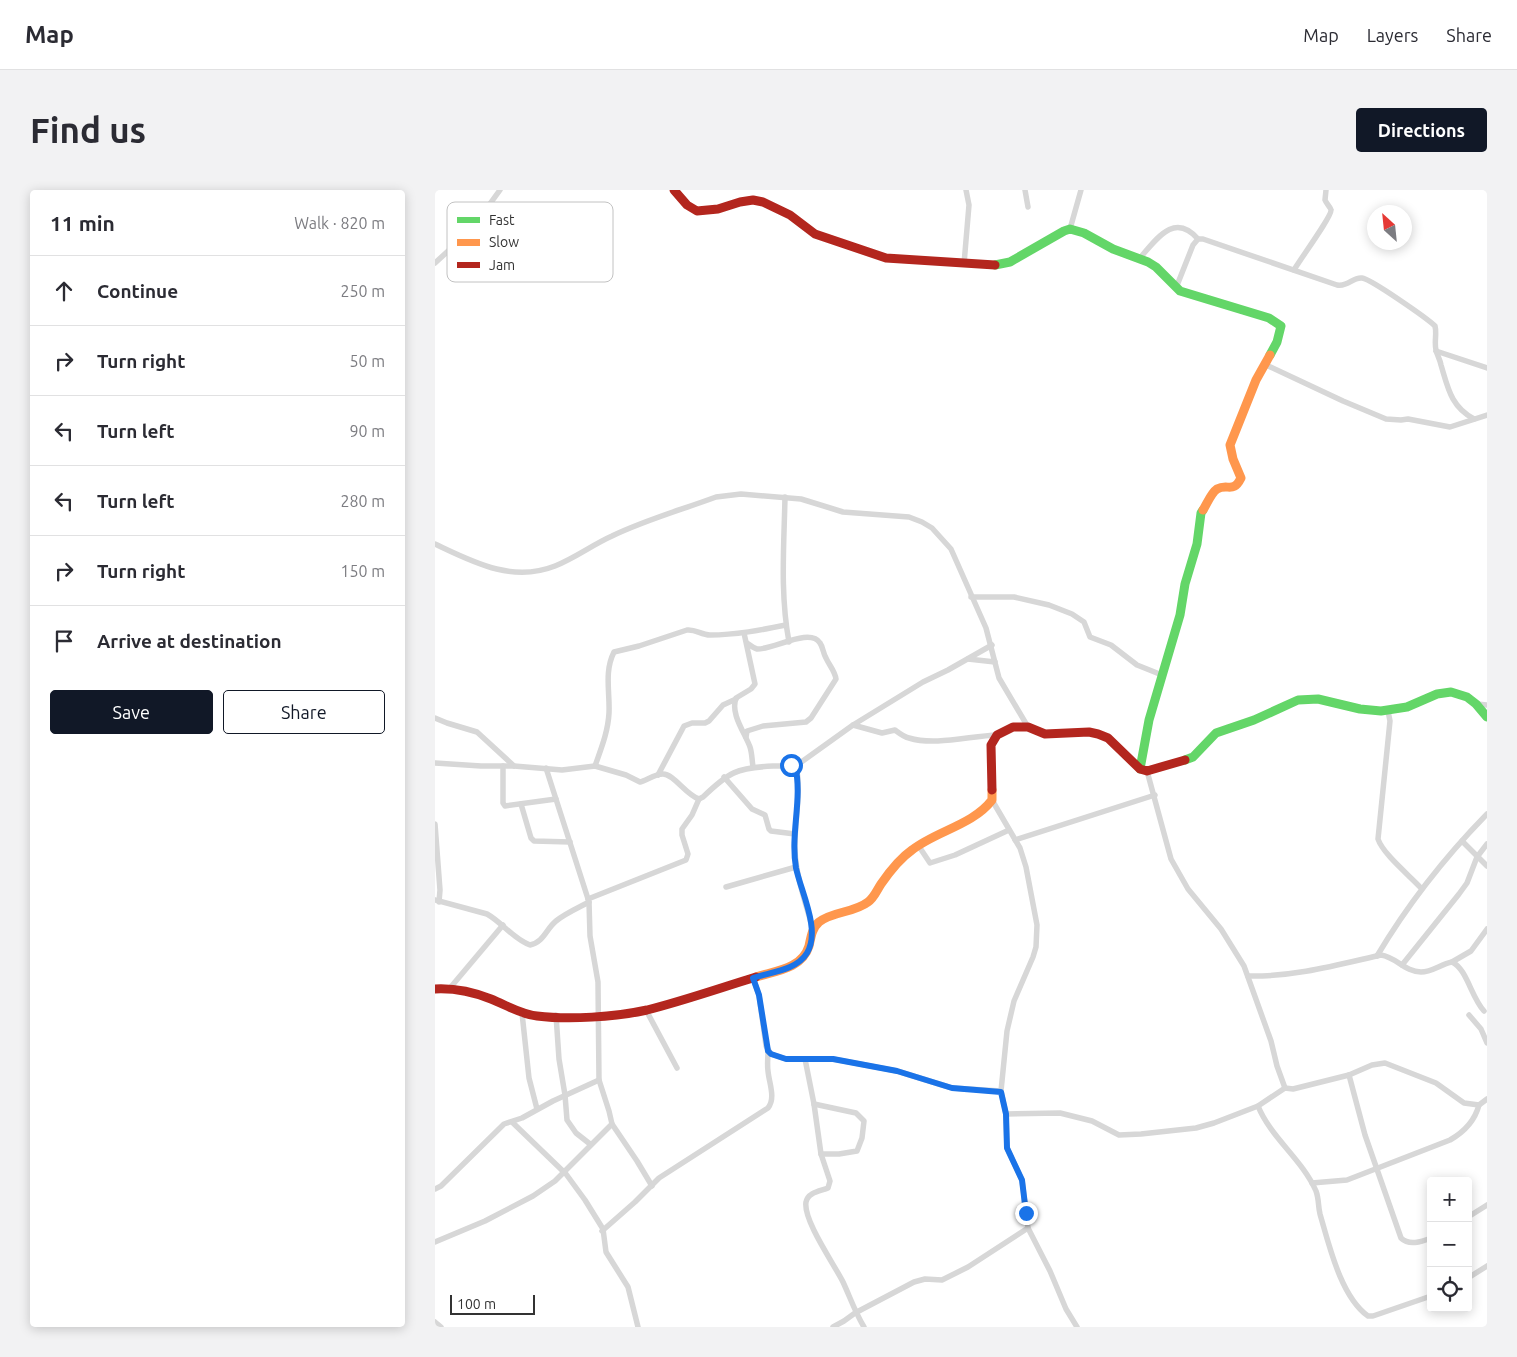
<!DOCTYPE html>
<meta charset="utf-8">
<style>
:root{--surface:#fff;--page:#f2f2f3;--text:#2b2b33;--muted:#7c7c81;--line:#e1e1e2;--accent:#111827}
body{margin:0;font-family:Ubuntu,sans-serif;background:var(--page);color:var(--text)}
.controls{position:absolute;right:15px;bottom:15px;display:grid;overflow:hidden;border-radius:5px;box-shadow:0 2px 12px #0003}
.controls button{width:45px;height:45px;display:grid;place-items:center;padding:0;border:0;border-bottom:1px solid var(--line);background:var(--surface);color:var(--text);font:25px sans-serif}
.compass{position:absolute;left:932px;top:15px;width:45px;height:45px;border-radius:50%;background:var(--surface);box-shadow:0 2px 12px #0003;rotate:333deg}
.scale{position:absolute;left:15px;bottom:12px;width:85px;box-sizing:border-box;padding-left:5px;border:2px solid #333;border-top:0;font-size:14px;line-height:18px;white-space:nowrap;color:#333;-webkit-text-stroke:4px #fff;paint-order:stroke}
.stop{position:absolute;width:15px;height:15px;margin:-11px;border:4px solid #1a73e8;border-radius:50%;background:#fff}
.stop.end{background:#1a73e8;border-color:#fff;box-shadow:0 1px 5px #0008}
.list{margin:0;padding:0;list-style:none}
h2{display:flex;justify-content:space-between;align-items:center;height:65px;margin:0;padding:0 20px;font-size:21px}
h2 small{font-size:16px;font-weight:400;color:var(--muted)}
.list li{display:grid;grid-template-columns:32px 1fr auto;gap:15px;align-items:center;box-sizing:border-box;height:70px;padding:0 20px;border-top:1px solid var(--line)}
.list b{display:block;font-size:19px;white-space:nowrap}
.list em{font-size:16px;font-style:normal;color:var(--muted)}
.actions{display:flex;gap:10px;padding:15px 20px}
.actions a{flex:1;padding:11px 0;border:1px solid var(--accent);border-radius:5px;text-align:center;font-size:18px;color:var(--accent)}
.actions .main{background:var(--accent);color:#fff}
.icon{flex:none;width:28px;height:28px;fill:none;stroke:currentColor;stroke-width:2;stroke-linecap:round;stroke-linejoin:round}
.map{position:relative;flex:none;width:1052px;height:1137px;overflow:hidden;border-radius:5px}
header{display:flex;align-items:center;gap:30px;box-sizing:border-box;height:70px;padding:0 25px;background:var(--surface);border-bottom:1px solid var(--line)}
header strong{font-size:24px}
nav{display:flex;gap:28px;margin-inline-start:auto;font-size:18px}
.intro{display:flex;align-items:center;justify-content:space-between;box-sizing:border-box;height:120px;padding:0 30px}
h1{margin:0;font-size:35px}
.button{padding:12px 22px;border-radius:5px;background:var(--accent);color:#fff;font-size:18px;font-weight:700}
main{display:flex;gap:30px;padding:0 30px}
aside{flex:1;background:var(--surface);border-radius:5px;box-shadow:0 2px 12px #0003}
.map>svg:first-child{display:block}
</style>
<header>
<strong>Map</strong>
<nav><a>Map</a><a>Layers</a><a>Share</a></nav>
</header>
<div class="intro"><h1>Find us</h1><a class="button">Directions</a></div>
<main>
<aside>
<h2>11 min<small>Walk · 820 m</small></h2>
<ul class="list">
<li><svg class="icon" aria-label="ahead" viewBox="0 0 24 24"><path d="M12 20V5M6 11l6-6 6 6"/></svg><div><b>Continue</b></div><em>250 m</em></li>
<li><svg class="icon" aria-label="right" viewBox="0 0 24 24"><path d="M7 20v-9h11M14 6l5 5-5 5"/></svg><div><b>Turn right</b></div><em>50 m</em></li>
<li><svg class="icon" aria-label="left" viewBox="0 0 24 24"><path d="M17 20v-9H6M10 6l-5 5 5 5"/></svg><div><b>Turn left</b></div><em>90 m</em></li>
<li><svg class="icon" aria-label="left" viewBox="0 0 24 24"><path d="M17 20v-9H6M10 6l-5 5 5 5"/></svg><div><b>Turn left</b></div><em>280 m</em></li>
<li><svg class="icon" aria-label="right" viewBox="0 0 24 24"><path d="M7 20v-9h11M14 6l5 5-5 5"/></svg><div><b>Turn right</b></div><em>150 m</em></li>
<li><svg class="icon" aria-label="arrive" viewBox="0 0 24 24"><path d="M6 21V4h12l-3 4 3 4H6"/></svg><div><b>Arrive at destination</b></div></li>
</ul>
<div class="actions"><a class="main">Save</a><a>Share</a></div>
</aside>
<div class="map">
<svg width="1052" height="1137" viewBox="0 0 1052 1137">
<rect width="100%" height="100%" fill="#fff"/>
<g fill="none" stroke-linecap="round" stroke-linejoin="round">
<!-- street -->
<g stroke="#d7d7d7" stroke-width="5.5">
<path d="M590,0L593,17"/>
<path d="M635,39L646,0"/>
<path d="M704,69C721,50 739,21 763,49"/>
<path d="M0,73L36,40L65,0"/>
<path d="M529,74L534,15L531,0"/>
<path d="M859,80C864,71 897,26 896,20C896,18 891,13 890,10L891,0"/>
<path d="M741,98L758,55L763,49H768L902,95C914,97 917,87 927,88C936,89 993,129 1000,136C1002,144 999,152 1001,160C1002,165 1005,169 1006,175C1013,198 1016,217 1039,229"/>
<path d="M1001,161L1052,178"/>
<path d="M829,174L908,211L951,229L966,230L973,229L1015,237L1052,225"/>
<path d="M350,307C349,356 345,404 354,452"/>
<path d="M0,354C38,372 77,393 120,376C140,368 157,355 177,346C210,330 246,320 281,307L306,304L366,309L408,322L474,327L487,332L497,338L516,359L551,438L564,488L593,537"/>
<path d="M536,407H579L614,415L637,424L649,432L655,447L676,455L702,475L727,485"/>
<path d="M309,443L320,494L316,499L301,508C295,524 310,543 315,557C317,563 317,570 318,577"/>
<path d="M533,469L560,472"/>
<path d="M1042,514L1052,515"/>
<path d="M953,521L955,531L943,649C948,664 974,685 986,698"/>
<path d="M0,528L12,533L42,542L79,576"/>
<path d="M418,535L447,543L460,540C464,543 469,547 474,548C500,556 535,546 562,545"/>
<path d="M311,547L312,541L328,536L371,532L376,528L401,489C400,481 394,475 391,468C388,463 388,457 385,453C375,437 338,460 322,459C318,458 315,455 312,453"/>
<path d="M0,573L46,576H79L127,580L160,576L191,585L205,592C212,590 220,584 228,584C239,584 251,605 264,609L268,607C294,582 301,578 338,576C347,576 357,577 365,573L418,535L488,492L513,480L557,455"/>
<path d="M361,575C367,603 359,631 360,660C361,687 371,714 378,740"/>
<path d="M68,576V613L70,616L121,609"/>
<path d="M160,576C166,559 173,542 174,523C175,502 169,482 179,462L204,456L252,440C261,439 266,445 275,445C301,445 326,440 351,435"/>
<path d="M712,581L736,669L753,699L786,739L809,776L836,851L842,876L850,898L858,899L914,885L937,875L950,873L1001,893L1029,913L1044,915L1052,909"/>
<path d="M223,585L249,536L257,533H270L274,531L288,515L301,509"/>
<path d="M289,587L317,619L330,625L334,639L336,641L360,644"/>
<path d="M557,610L585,658L591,677L602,735L601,757L598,767L579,811L572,841L566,901L571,924L572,958L587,990L593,1038L615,1081L631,1119L642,1137"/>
<path d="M86,614L96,648L99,651L135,652"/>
<path d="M0,634L5,700L4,712"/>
<path d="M580,650L720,605"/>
<path d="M1027,651L1052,676"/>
<path d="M483,655L495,673L520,665L574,640"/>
<path d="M291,697L361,677"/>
<path d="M153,709L251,670L253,664L247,645V639L257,625L264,609"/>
<path d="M0,710L52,724C68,733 78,749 95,755C109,752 111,739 121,731C131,723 143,718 154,712"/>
<path d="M942,766C973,714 1010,667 1052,624"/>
<path d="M1017,772L1036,761L1052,739"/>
<path d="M967,775L1024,704L1032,693L1042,667L1052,654"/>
<path d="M813,786C859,787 902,775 946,765C961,767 970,782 986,782C997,782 1006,774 1017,772C1032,779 1036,807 1049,821"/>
<path d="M318,788L324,805L331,856L336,864L351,869H398L462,881L517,898L566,901"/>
<path d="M15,798L68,735"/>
<path d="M211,820L242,878"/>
<path d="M87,823L94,888L102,919"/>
<path d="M121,825L124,869L130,905L132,930L141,943L155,954"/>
<path d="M1034,825L1046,839L1052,853"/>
<path d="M370,869L379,914L386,964L395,991L393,998C386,1001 373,1002 371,1012C368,1030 399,1074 408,1092C415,1107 420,1122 429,1137"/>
<path d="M914,885L930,945L966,1048C974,1056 986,1052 996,1048"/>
<path d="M379,914L421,923L429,931L427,948L422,961L404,964H386"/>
<path d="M823,916C836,948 867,969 881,1001C884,1009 883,1016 885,1024C894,1055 906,1107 933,1126H938L996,1106"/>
<path d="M571,924L625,923L657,931L684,945L706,944L761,938L779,933L823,916L850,898"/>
<path d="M77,932L131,984L150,1010L168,1039L171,1062L193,1097L203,1137"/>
<path d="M177,934L202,971L217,996"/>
<path d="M877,993L912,990L1015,950C1029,942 1040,930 1044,915"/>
<path d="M0,999L6,996L69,934L87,928L118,911L164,890"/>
<path d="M1033,1027L1052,1015"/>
<path d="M167,1041L200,1012L224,988L333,918C341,908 334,893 333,881C332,875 333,868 333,861"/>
<path d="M0,1052L50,1031L98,1006L120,991L177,934L174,921L164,890L163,792L155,746L154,712L111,578"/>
<path d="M1033,1088L1052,1076"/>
<path d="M0,1132L6,1137"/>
<path d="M398,1137L409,1131L420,1123L479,1092L490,1089L507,1090L533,1077L593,1038"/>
</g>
<!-- fast -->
<g stroke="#63d668" stroke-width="9">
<path d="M560,75L575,72L629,41L635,39L649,43L678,59L713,72L721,77L745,101L834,128L846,136L842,152L835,165"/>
<path d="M750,570L758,567L781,543L819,530L863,510L883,509L925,519L946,521L972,517L1002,504L1016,502L1032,507L1041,514L1052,527"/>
<path d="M705,579L714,530L745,425L750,394L762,354L766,323L768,320"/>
</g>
<!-- slow -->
<g stroke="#ff974d" stroke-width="9">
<path d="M768,320C772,314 776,303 782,299C793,293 798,304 806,288L798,269L795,255L821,190L835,165"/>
<path d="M321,787C340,781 367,779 374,756C376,747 377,738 384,732C398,721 419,723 433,712C439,708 442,700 446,694C455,681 464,669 477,660C501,641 538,635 557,610V600"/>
</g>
<!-- jam -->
<g stroke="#b3261e" stroke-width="9">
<path d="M239,0L252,15L262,21L283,19L305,12L318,10L328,12L355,25L380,44L451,68L560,75"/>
<path d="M557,600L556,555L562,545L578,537H593L610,544L654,542L663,544L673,548L705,579L712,581L750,570"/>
<path d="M0,799C19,798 38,802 56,809C71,815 85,824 102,826C134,830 180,827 212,820C248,811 285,798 321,787"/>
</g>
</g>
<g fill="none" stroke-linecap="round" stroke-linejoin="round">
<!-- route -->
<path stroke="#1a73e8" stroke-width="6" d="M356,575H360C368,609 355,643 361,678C366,702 386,740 372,763C362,780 336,782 318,788L324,805L333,861L336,864L351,869H398L462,881L517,898L566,902L571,924L572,958L587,990L591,1023"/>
</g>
<!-- legend -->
<rect x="12" y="12" width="166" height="80" rx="8" fill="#fff" stroke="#c2c2c2" stroke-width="1"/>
<rect x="22" y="27" width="23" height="6" fill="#63d668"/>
<rect x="22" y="49" width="23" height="7" fill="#ff974d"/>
<rect x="22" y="72" width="23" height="6" fill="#b3261e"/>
<g font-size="14" fill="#333">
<text x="54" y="35">Fast</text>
<text x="54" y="57">Slow</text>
<text x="54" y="80">Jam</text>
</g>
</svg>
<div class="controls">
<button>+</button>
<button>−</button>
<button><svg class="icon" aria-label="locate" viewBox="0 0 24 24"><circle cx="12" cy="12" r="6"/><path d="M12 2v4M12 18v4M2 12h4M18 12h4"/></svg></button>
</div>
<svg class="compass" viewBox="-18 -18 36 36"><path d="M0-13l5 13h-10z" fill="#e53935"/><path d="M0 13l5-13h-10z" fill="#7c7c81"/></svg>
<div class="scale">100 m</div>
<div class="stop" style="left:356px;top:575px"></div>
<div class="stop end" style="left:591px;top:1023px"></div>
</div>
</main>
